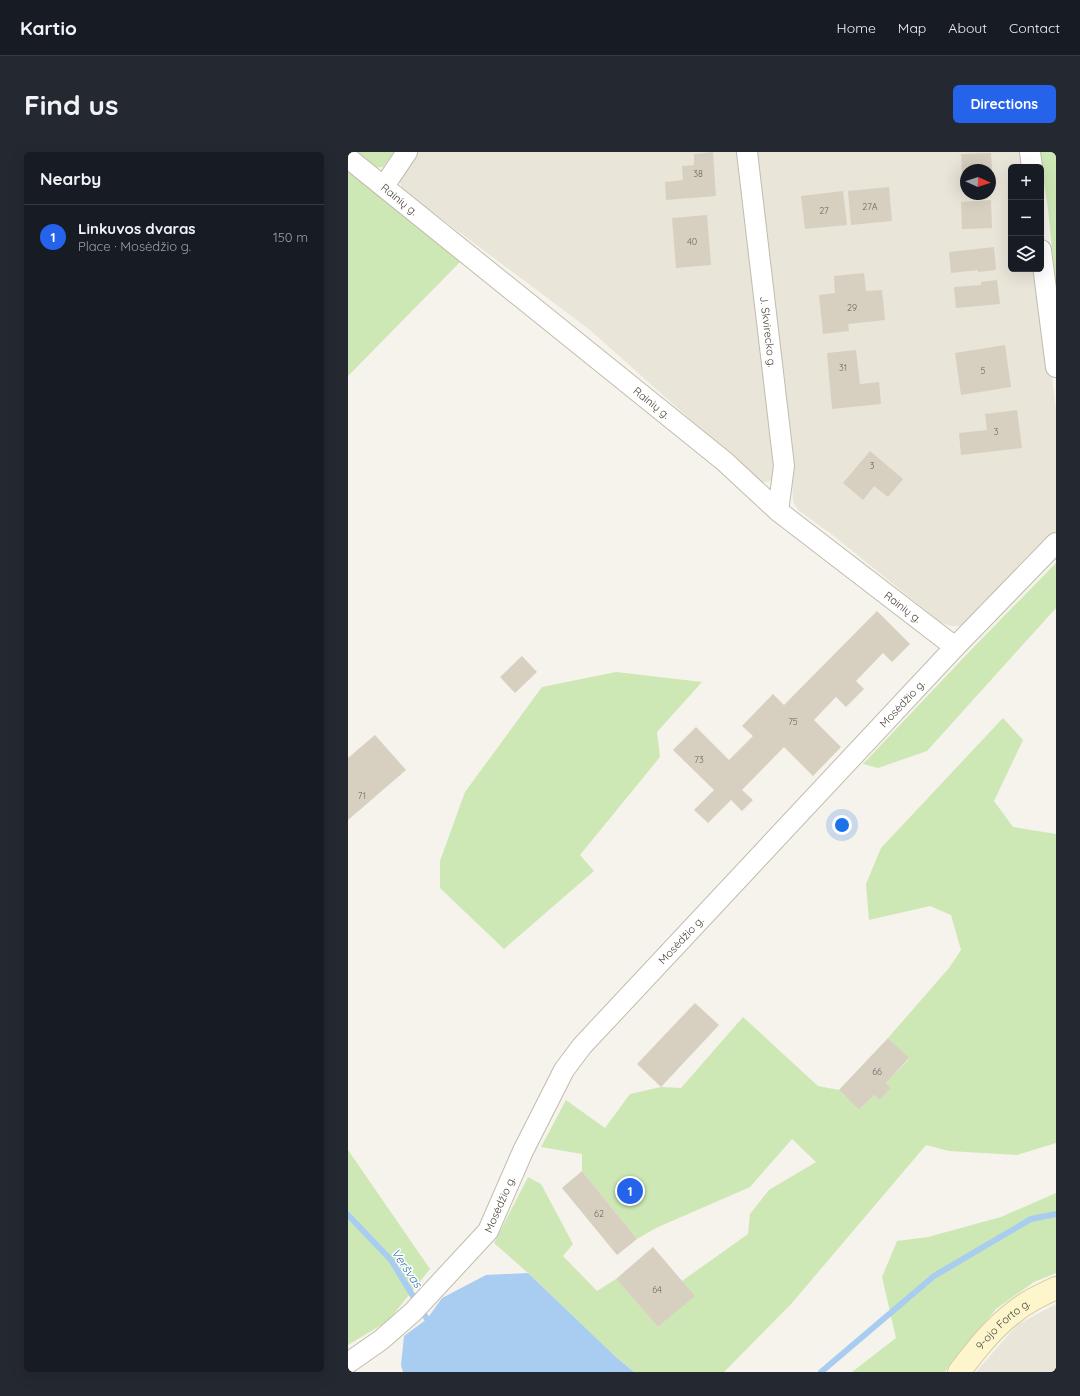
<!DOCTYPE html>
<meta charset="utf-8">
<style>
:root{--surface:#171b24;--page:#242831;--text:#f1f3f6;--muted:#9ea1a6;--line:#363941;--accent:#2563eb}
body{margin:0;font-family:Quicksand,sans-serif;background:var(--page);color:var(--text)}
.controls{position:absolute;right:12px;top:12px;display:grid;overflow:hidden;border-radius:6px;box-shadow:0 4px 16px #0002}
.controls button{width:36px;height:36px;display:grid;place-items:center;padding:0;border:0;border-bottom:1px solid var(--line);background:var(--surface);color:var(--text);font:20px sans-serif}
.compass{position:absolute;left:612px;top:12px;width:36px;height:36px;border-radius:50%;background:var(--surface);box-shadow:0 4px 16px #0002;rotate:93deg}
.you{position:absolute;left:494px;top:673px;width:14px;height:14px;margin:-10px;border:3px solid #fff;border-radius:50%;background:#1a73e8;box-shadow:0 0 0 6px #1a73e833}
.badge{display:grid;place-items:center;width:26px;height:26px;border-radius:50%;background:var(--accent);color:#fff;font-size:13px;font-weight:700}
.pin{position:absolute;translate:-50% -50%;border:2px solid #fff;box-shadow:0 1px 4px #0006}
.list{margin:0;padding:0;list-style:none}
h2{display:flex;justify-content:space-between;align-items:center;height:52px;margin:0;padding:0 16px;font-size:17px}
h2 small{font-size:13px;font-weight:400;color:var(--muted)}
.list li{display:grid;grid-template-columns:26px 1fr auto;gap:12px;align-items:center;box-sizing:border-box;height:64px;padding:0 16px;border-top:1px solid var(--line)}
.list b{display:block;font-size:15px;white-space:nowrap}
.list p{margin:0;font-size:13px;white-space:nowrap;color:var(--muted)}
.list em{font-size:13px;font-style:normal;color:var(--muted)}
.icon{flex:none;width:22px;height:22px;fill:none;stroke:currentColor;stroke-width:2;stroke-linecap:round;stroke-linejoin:round}
.map{position:relative;flex:none;width:708px;height:1220px;overflow:hidden;border-radius:6px}
header{display:flex;align-items:center;gap:24px;box-sizing:border-box;height:56px;padding:0 20px;background:var(--surface);border-bottom:1px solid var(--line)}
header strong{font-size:19px}
nav{display:flex;gap:22px;margin-inline-start:auto;font-size:14px}
.intro{display:flex;align-items:center;justify-content:space-between;box-sizing:border-box;height:96px;padding:0 24px}
h1{margin:0;font-size:28px}
.button{padding:10px 18px;border-radius:6px;background:var(--accent);color:#fff;font-size:14px;font-weight:700}
main{display:flex;gap:24px;padding:0 24px}
aside{flex:1;background:var(--surface);border-radius:6px;box-shadow:0 4px 16px #0002}
.map>svg:first-child{display:block}
</style>
<header>
<strong>Kartio</strong>
<nav><a>Home</a><a>Map</a><a>About</a><a>Contact</a></nav>
</header>
<div class="intro"><h1>Find us</h1><a class="button">Directions</a></div>
<main>
<aside>
<h2>Nearby<small></small></h2>
<ul class="list">
<li><span class="badge">1</span><div><b>Linkuvos dvaras</b><p>Place · Mosėdžio g.</p></div><em>150 m</em></li>
</ul>
</aside>
<div class="map">
<svg width="708" height="1220" viewBox="0 0 708 1220">
<rect width="100%" height="100%" fill="#f5f3eb"/>
<!-- residential -->
<g fill="#e9e5d9" fill-rule="evenodd">
<path d="M67,0H391L426,314L424,327L420,330H413L408,326L242,178L55,38L51,28Z"/>
<path d="M406,0H678L680,15H663V117H691L708,258V379L618,471L611,474H603L592,470L486,384L450,358L445,349L443,309ZM618,18H642V42H618Z"/>
<path d="M708,1152V1220H628L669,1173Z"/>
</g>
<!-- green -->
<g fill="#cde8b5">
<path d="M2,0H46L35,15L25,16Z"/>
<path d="M691,0H708V136L700,57Z"/>
<path d="M0,17L114,108L0,224Z"/>
<path d="M708,411V456L579,599L530,616L515,612L621,500Z"/>
<path d="M268,520L354,530L309,580L312,605L232,703L246,719L156,797L92,736V709L117,640L194,535Z"/>
<path d="M655,566L675,588L646,649L665,675L708,682V991L669,1003L601,999L578,993L444,1151L376,1220H286L269,1206L180,1121L146,1091L180,1025L193,1032L225,1092L215,1104L249,1139L268,1127L310,1175L346,1144L334,1129L400,1082L402,1062L421,1038L468,1010L444,987L402,1035L308,1076L289,1087L234,1019V1002L193,995L218,948L257,976L282,942L313,935L333,936L395,865L470,934L491,938L511,958L526,943L532,948L543,936L538,931L561,907L540,886L601,816L613,798L603,763L582,754L521,768L518,732L533,696Z"/>
<path d="M0,998L82,1117L40,1169L0,1193Z"/>
<path d="M708,1041V1121L686,1130L648,1157L602,1212L597,1220H504L548,1186L534,1125L549,1089L580,1085L653,1065Z"/>
</g>
<!-- water -->
<path fill="#a9cdf0" d="M180,1121L269,1206L286,1220H55L53,1213L56,1184L79,1167L94,1146L138,1123Z"/>
<g fill="none" stroke-linecap="round" stroke-linejoin="round">
<!-- stream -->
<g stroke="#a9cdf0" stroke-width="6">
<path d="M0,1063L43,1108L79,1167L85,1170"/>
<path d="M473,1220L586,1124L683,1067L708,1062"/>
</g>
</g>
<!-- building -->
<g fill="#d7d0c0">
<path d="M365,0L368,44L318,48L317,30L335,28L334,14L346,13V2Z"/>
<path d="M643,1L645,35H642V18H618V36H615L613,2Z"/>
<path d="M541,35L544,69L503,73L500,39Z"/>
<path d="M495,39L499,73L457,77L453,44Z"/>
<path d="M643,48L644,76L614,77L613,50Z"/>
<path d="M359,63L363,113L328,116L324,66Z"/>
<path d="M646,95L648,118L630,120V118L603,121L601,100Z"/>
<path d="M516,121L518,139L534,138L537,168L500,172L501,179L475,182L471,143L487,141L486,124Z"/>
<path d="M649,128L652,152L608,156L606,135L633,133V130Z"/>
<path d="M657,193L663,235L613,243L607,201Z"/>
<path d="M508,198L512,232L531,230L533,252L484,257L479,201Z"/>
<path d="M669,258L674,296L613,303L611,281L639,278L637,262Z"/>
<path d="M522,299L555,327L540,345L526,334L515,348L495,331Z"/>
<path d="M529,459L562,492L544,510L535,501L508,529L516,537L498,555L488,545L466,568L493,595L465,624L436,595L394,638L405,648L394,659L383,648L360,671L346,658L366,638L325,598L348,575L381,608L405,584L394,574L425,542L436,553Z"/>
<path d="M174,504L189,520L167,541L152,525Z"/>
<path d="M27,583L58,618L0,668V606Z"/>
<path d="M347,851L371,873L313,935L289,912Z"/>
<path d="M540,886L561,906L538,931L543,936L532,948L526,943L511,958L491,938Z"/>
<path d="M234,1019L289,1087L269,1103L214,1036Z"/>
<path d="M305,1095L347,1144L310,1175L268,1127Z"/>
</g>
<g fill="none" stroke-linecap="round" stroke-linejoin="round">
<defs>
<g id="street">
<path id="s1" d="M399,0L436,314L430,359"/>
<path d="M682,0L684,15"/>
<path id="s2" d="M0,6L376,309L430,359L607,495"/>
<path d="M36,34L59,0"/>
<path d="M693,98L708,215"/>
<path id="s3" d="M0,1211L33,1188L65,1160L140,1079L175,999L216,918L234,894L607,495L708,391"/>
</g>
<g id="secondary">
<path id="s4" d="M611,1220C627,1199 644,1177 665,1161C678,1150 693,1143 708,1136"/>
</g>
</defs>
<!-- street casing -->
<use href="#street" stroke="#c1bcad" stroke-width="22"/>
<!-- secondary casing -->
<use href="#secondary" stroke="#d4c99b" stroke-width="24"/>
<!-- street -->
<use href="#street" stroke="#fff" stroke-width="20"/>
<!-- secondary -->
<use href="#secondary" stroke="#fdf6cd" stroke-width="22"/>
</g>
<g text-anchor="middle" dominant-baseline="central" stroke-width="3" stroke-linejoin="round" paint-order="stroke">
<!-- number labels -->
<g font-size="9" fill="#6c675b">
<text x="350" y="21">38</text>
<text x="522" y="54">27A</text>
<text x="476" y="58">27</text>
<text x="344" y="89">40</text>
<text x="504" y="155">29</text>
<text x="495" y="215">31</text>
<text x="635" y="218">5</text>
<text x="648" y="279">3</text>
<text x="524" y="313">3</text>
<text x="445" y="569">75</text>
<text x="351" y="607">73</text>
<text x="14" y="643">71</text>
<text x="529" y="919">66</text>
<text x="251" y="1061">62</text>
<text x="309" y="1137">64</text>
</g>
<!-- street labels -->
<g font-size="11" fill="#494439" stroke="#fff">
<text stroke="none"><textPath href="#s2" startOffset="66">Rainių g.</textPath></text>
<text stroke="none"><textPath href="#s1" startOffset="181">J. Skvirecko g.</textPath></text>
<text stroke="none"><textPath href="#s2" startOffset="390">Rainių g.</textPath></text>
<text stroke="none"><textPath href="#s2" startOffset="714">Rainių g.</textPath></text>
<text stroke="none"><textPath href="#s3" startOffset="870">Mosėdžio g.</textPath></text>
<text stroke="none"><textPath href="#s3" startOffset="546">Mosėdžio g.</textPath></text>
<text stroke="none"><textPath href="#s3" startOffset="222">Mosėdžio g.</textPath></text>
<text stroke="none"><textPath href="#s4" startOffset="65">9-ojo Forto g.</textPath></text>
</g>
<!-- water labels -->
<g font-size="12" font-style="italic" fill="#3372b4" stroke="#fff">
<text transform="translate(59 1116) rotate(56)">Veršvas</text>
</g>
</g>
</svg>
<div class="controls">
<button>+</button>
<button>−</button>
<button><svg class="icon" aria-label="layers" viewBox="0 0 24 24"><path d="M12 4l9 5-9 5-9-5zM3 14l9 5 9-5"/></svg></button>
</div>
<svg class="compass" viewBox="-18 -18 36 36"><path d="M0-13l5 13h-10z" fill="#e53935"/><path d="M0 13l5-13h-10z" fill="#9ea1a6"/></svg>
<div class="you"></div>
<div class="pin badge" style="left:282px;top:1039px">1</div>
</div>
</main>
